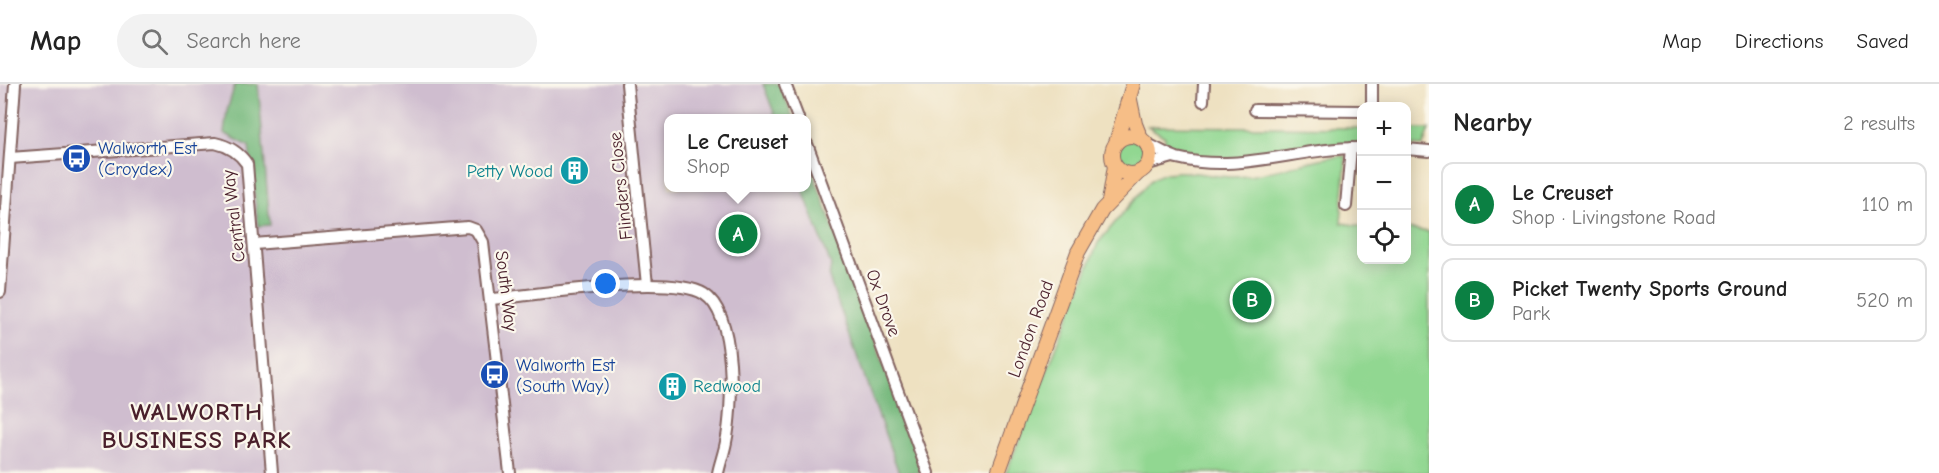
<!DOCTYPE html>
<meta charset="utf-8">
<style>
:root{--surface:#fff;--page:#f2f2f2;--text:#222;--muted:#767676;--line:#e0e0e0;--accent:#0b8043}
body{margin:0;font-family:"Comic Neue",sans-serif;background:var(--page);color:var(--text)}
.controls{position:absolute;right:18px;top:18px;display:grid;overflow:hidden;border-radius:12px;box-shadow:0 3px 15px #0003}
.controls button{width:54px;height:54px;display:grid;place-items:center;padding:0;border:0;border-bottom:2px solid var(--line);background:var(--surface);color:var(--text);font:30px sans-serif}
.you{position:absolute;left:606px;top:200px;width:21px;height:21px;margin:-15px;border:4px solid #fff;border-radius:50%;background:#1a73e8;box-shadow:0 0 0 9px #1a73e833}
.badge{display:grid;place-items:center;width:39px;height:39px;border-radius:50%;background:var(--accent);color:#fff;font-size:20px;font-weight:700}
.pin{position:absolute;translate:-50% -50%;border:3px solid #fff;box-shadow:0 2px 6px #0006}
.popup{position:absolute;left:664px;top:30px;width:147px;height:78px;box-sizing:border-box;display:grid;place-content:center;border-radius:12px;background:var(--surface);filter:drop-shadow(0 2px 4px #0005);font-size:20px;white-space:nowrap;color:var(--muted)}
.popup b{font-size:22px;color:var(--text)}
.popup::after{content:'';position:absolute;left:50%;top:100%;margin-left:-12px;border:12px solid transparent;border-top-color:var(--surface)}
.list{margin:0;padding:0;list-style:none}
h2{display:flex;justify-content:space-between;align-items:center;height:78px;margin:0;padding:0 24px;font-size:26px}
h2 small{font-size:20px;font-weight:400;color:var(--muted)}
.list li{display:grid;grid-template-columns:39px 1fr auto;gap:18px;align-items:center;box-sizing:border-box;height:84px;margin:0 12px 12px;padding:0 12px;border:2px solid var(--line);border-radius:12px}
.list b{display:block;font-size:22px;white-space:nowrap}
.list p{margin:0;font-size:20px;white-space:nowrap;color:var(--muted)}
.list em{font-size:20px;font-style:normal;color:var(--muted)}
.icon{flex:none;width:33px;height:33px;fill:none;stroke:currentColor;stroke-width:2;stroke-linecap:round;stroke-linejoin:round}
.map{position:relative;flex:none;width:1429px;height:389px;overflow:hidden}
header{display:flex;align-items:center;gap:36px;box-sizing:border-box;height:84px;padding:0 30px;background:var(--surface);border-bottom:2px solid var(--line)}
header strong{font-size:28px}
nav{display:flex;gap:33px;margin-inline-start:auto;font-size:21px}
.search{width:420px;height:54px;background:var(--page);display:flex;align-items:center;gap:15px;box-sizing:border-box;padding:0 21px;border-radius:33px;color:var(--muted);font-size:22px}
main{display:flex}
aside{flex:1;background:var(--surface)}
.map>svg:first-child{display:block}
</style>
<header>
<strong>Map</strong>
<div class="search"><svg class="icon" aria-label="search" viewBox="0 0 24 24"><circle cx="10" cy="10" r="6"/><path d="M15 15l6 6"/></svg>Search here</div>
<nav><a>Map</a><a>Directions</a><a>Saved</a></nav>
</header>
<main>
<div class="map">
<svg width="1429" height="389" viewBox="0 0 1429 389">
<rect width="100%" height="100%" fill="#fbf7ec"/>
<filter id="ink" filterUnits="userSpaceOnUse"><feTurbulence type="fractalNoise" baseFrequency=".0167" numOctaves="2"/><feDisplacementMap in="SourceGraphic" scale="12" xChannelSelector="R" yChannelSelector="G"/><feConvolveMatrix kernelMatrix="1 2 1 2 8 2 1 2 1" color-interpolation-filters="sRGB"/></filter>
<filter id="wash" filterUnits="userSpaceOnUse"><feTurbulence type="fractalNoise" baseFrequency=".008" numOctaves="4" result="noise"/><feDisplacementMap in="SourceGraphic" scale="24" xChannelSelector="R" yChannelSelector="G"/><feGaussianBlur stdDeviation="1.35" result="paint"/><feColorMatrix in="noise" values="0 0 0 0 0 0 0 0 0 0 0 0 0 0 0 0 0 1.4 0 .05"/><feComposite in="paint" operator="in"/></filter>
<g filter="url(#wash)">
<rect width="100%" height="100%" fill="#eee1c1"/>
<!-- industrial -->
<path fill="#cfbdcf" d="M0,0H763L776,34H669V104H802L909,389H0Z"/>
<!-- green -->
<g fill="#91d791" stroke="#6e7b5e" stroke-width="1.5">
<path d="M1148,42L1361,44V59L1307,62L1271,71L1236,75L1207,74L1171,64L1165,61V53Z"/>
<path d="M1406,45H1429L1423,62L1407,61Z"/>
<circle cx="1131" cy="71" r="15"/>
<path d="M1346,72L1341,139L1361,142L1362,176H1406L1407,145L1429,148V389H1006L1098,159L1150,97C1171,79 1206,93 1231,93C1271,93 1307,73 1346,72Z"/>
</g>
<!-- forest -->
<g fill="#74b87b" stroke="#5f6c53" stroke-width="1.5">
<path d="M235,0H258L270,141L258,142L249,62L224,49L227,27Z"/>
<path d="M763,0H780L793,34H776Z"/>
<path d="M807,72L924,389H899L829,194L831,181L802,104H807Z"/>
</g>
</g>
<g filter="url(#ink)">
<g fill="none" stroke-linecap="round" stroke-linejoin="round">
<defs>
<g id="minor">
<path d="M627,0L647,201"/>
<path d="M785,0L798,34"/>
<path d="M1203,17L1204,0"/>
<path d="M1372,22V0"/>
<path d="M1255,26L1362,27"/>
<path d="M807,60L928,389"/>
<path d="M1147,60C1157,64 1167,71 1177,74C1240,90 1298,63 1362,64"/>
<path d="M1406,65L1429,67"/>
<path d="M10,74L215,59C229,62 239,68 247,80L272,389"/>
<path d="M1148,80L1173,73"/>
<path d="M1346,122L1351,64"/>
<path d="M254,160L468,143L476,146L483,158L510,389"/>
<path d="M0,208L15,0"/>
<path d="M492,215C536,211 670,189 704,210C737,231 733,325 726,358C724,369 720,379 718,389"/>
</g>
<g id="major">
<path d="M1130,16L1135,40L1141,55"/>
<circle cx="1131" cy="71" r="19"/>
<path d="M1116,59L1133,0"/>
<path d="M1109,118L1115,82"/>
<path d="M998,389L1078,168L1102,126L1139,88"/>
</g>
</defs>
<!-- minor casing -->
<use href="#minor" stroke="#836360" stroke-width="14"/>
<!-- major casing -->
<use href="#major" stroke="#836360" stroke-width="16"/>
<!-- minor -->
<use href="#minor" stroke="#fff" stroke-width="10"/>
<!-- major -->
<use href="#major" stroke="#f6be87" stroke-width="14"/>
</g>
</g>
<!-- icons -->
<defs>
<symbol id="bus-disc" viewBox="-11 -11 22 22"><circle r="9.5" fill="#1a4fb4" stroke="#fbf7ec"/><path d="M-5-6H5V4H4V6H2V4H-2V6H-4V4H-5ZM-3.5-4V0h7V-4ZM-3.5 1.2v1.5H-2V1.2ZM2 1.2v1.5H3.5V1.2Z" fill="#fff"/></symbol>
<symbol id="building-disc" viewBox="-11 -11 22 22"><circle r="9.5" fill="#0f9aa8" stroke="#fbf7ec"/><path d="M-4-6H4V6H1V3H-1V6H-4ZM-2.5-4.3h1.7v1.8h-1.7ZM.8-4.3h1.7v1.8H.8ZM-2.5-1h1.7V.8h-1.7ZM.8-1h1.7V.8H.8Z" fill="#fff"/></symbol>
</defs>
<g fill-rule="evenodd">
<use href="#bus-disc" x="60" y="58" width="33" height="33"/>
<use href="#building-disc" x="558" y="70" width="33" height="33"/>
<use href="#bus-disc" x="478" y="274" width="33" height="33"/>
<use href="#building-disc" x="656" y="286" width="33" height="33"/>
</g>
<g text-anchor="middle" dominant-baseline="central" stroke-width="4.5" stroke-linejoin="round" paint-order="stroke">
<!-- transit labels -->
<g font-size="18" fill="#164399" stroke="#fbf7ec" text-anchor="start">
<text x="98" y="64">Walworth Est<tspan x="98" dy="21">(Croydex)</tspan></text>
<text x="516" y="281">Walworth Est<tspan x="516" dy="21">(South Way)</tspan></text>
</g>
<!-- culture labels -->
<g font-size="18" fill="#0d838f" stroke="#fbf7ec" text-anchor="end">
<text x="553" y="87">Petty Wood</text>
<text x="693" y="302" text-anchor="start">Redwood</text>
</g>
<!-- street labels -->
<g font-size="18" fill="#4a1f2b" stroke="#fbf7ec">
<text transform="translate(621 102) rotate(-96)">Flinders Close</text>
<text transform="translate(234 132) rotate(-97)">Central Way</text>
<text transform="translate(506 207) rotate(83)">South Way</text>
<text transform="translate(883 219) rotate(70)">Ox Drove</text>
<text transform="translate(1031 245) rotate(-70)">London Road</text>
</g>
<!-- district labels -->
<g font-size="24" font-weight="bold" letter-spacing="1.5" fill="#4a1f2b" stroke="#fbf7ec">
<text x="197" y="328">WALWORTH<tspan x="197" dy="28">BUSINESS PARK</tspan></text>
</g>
</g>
</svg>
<div class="controls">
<button>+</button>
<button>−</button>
<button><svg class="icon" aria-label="locate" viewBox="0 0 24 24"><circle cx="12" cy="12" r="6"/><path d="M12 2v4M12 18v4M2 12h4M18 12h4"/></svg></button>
</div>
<div class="you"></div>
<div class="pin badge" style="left:738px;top:150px">A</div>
<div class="popup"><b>Le Creuset</b>Shop</div>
<div class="pin badge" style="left:1252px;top:216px">B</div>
</div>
<aside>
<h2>Nearby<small>2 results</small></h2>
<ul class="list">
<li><span class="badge">A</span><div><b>Le Creuset</b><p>Shop · Livingstone Road</p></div><em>110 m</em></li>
<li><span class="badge">B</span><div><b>Picket Twenty Sports Ground</b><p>Park</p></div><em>520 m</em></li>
</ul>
</aside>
</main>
